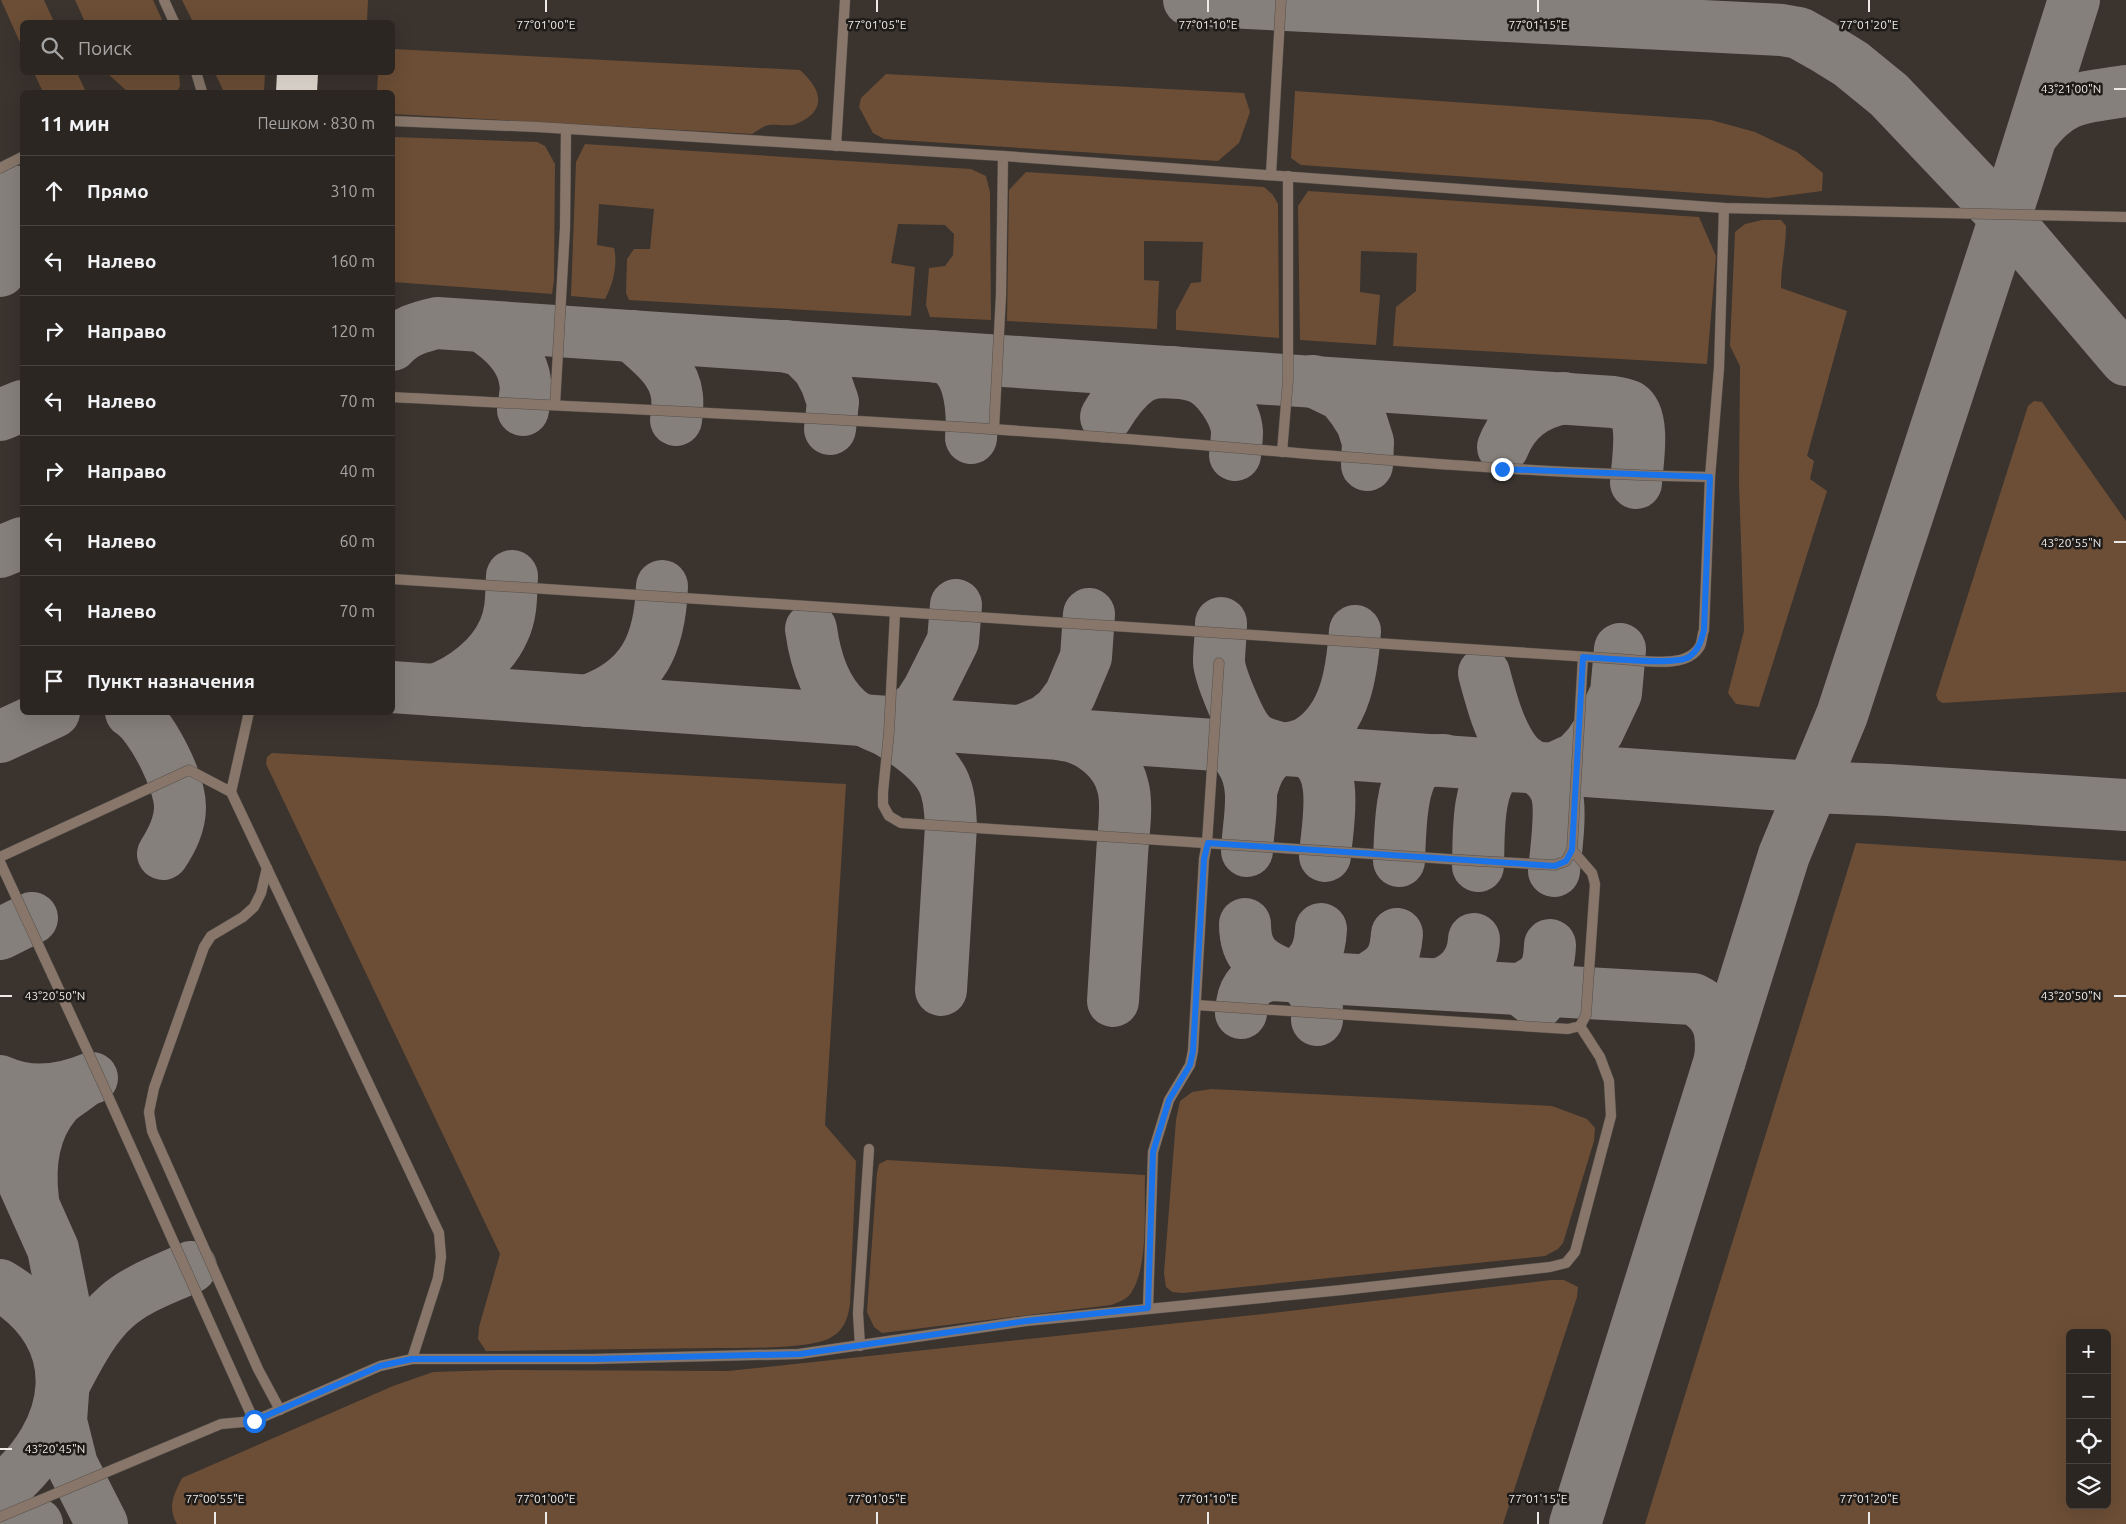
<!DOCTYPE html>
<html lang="ru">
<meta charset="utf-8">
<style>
:root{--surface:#2c2622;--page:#342e2a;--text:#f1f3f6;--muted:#a6a5a5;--line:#484340}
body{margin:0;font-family:Ubuntu,sans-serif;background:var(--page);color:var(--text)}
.controls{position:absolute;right:15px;bottom:15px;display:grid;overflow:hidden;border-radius:8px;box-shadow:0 5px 20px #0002}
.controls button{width:45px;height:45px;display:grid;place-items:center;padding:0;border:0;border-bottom:1px solid var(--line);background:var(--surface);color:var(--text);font:25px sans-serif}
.stop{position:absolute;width:15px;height:15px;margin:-11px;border:4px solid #1a73e8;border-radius:50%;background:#fff}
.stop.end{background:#1a73e8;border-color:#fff;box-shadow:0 1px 5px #0008}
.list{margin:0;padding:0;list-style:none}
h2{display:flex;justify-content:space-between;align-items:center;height:65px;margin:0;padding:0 20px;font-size:21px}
h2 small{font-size:16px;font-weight:400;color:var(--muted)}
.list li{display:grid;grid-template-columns:32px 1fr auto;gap:15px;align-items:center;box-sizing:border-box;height:70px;padding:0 20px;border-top:1px solid var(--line)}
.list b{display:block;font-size:19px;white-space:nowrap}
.list em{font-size:16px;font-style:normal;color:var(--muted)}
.icon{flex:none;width:28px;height:28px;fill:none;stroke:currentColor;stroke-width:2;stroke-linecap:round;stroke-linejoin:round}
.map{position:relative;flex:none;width:2126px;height:1524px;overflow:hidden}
.search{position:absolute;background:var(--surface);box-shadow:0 5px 20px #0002;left:20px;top:20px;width:375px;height:55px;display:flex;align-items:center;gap:12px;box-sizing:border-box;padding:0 18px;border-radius:8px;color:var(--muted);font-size:19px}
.panel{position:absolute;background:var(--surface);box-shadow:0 5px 20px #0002;left:20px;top:90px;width:375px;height:625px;border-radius:8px}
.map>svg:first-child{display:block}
</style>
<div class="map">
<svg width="2126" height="1524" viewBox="0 0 2126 1524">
<rect width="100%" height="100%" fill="#3a332e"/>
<!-- green -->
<g fill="#6c4e36" fill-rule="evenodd">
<path d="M1,0H44L54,22H22V47Z"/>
<path d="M75,0H153L163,22H85Z"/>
<path d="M182,0H368L367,22H193Z"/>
<path d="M393,49L800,70C821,89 829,110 796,124C788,127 777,124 769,125C763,126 757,131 752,134L393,114L392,92H377L378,73L392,72Z"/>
<path d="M34,73H77L86,92H43Z"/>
<path d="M107,73H179L180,86L177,92H128Z"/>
<path d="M215,73H265L264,92H224Z"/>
<path d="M886,74L1244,93L1250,112L1239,143L1218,161L884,139L873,133L859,107L861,98Z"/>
<path d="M1295,91L1711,120L1755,132L1797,152L1823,173L1822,191L1768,198L1301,165L1291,158Z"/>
<path d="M393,137L537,142L545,146L555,164L554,280L552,294L393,282Z"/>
<path d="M585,144L971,169L986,176L990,192L991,320L930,317L926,305L929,268L945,266L953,255L954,234L945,225L898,224L891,263L915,267L911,316L629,300L626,293L627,259L634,249H650L654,209L599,204L597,245L614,248C618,264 613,285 605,299L571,296L576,162Z"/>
<path d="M1026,172L1264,187L1273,195L1278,204L1279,338L1176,330V311L1191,283L1201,282L1203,242L1144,241V280L1159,281L1157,329L1007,321L1009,190Z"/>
<path d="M1308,191L1699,217L1716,256L1707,364L1393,346L1396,307L1416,291L1417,253L1361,251L1360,292L1380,295L1376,345L1300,340L1298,206Z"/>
<path d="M1762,220H1781L1786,226C1786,248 1781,266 1781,288L1847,311L1807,456L1814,461L1810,479L1827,491L1759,707L1736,704L1728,693L1744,631L1739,483L1740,366L1730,346L1735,232L1745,224Z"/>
<path d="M2034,401L2042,402L2126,521V692L1942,703L1938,700L1936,695L2028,406Z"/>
<path d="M272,753L846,784L825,1125L856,1161L850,1304C848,1318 844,1331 830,1338C810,1349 743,1348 717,1348C640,1349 563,1350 486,1351L478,1339L479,1327L500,1254L266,764L267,757Z"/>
<path d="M1856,843L2126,861V1524H1645ZM2070,1333H2107V1505H2070Z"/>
<path d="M1211,1089L1552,1106L1587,1119L1595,1128L1594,1141L1563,1243L1558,1249L1545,1256L1183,1293L1172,1292L1166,1287L1164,1273L1176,1120L1180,1101L1192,1092Z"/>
<path d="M887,1160L1145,1175C1144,1206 1149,1267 1131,1293C1126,1300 1119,1302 1111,1305L882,1333L874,1327L867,1312L877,1173L879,1164Z"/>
<path d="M1551,1280H1564L1578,1287L1577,1297L1503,1524H177C167,1507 174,1494 182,1478L393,1386L433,1372L496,1370L728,1371L1263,1314Z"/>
</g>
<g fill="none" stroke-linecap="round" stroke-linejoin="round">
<!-- taxiway -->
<g stroke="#86807c" stroke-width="52">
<path d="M1189,0L1782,30L1799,33L1822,46L1851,64L1889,95L2001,213L2126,360"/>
<path d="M2032,135C2061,96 2081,98 2126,91"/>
<path d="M0,271C18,254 15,213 14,191"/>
<path d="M482,326C502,339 522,357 525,381C527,390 524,401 523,410"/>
<path d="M632,336C650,352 674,369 677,396C678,403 677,412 676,420"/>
<path d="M392,345C404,331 420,327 437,323L1613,402C1618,403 1625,404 1629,406C1646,417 1637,465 1636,483"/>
<path d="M785,346L802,351L818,367L826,382L833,402L830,429"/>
<path d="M932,356C936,357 943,357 947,359C972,372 973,415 971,438"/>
<path d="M1313,381L1342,395L1353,409L1362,423L1368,442L1367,465"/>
<path d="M0,415L22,406"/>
<path d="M1106,417C1115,402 1124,389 1138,379C1149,372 1160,372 1172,372C1180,373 1190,374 1198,377C1216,383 1236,413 1237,432C1237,439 1236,447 1235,455"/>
<path d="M1503,447C1514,419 1534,404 1564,398"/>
<path d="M0,552L22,543"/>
<path d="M1221,623C1221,636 1219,649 1219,662C1220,676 1239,722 1249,733C1257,743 1272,746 1284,749"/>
<path d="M811,629C815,658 825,691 848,711C860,721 876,725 889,732C907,743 933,761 943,781C950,795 950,811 951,826L941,990"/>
<path d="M1484,673C1491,699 1499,731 1515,752C1527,768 1547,768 1556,791C1562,808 1556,852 1554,871"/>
<path d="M392,687L1812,787L1888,790L2126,805"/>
<path d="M435,690C463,680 492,658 504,630C512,613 511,594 512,576"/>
<path d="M587,701C644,681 660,643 662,586"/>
<path d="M131,712C152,725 180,782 180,807C180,825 172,840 163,854"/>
<path d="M890,722L907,714L918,706L929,689L953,641L956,605"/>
<path d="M1021,731L1045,721L1058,711L1070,695L1086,657L1089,614"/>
<path d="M1063,735C1090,738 1117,760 1123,787C1128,806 1123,835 1122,855C1119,904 1116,952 1113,1001"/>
<path d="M0,737L54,712"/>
<path d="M1304,751C1342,764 1327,825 1325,856"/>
<path d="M1240,759C1259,786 1248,821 1247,851"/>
<path d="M1555,768L1577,758L1589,745L1598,731L1616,693L1620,649"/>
<path d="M1251,792C1256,773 1263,754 1284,749C1294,747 1301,747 1310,741C1346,718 1352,671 1355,631"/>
<path d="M1399,861C1400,839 1400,780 1418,767C1426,760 1434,760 1444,760"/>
<path d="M1478,866C1479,842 1476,784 1498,770C1504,766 1514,766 1521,766"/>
<path d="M1245,924C1245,955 1259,964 1286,975"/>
<path d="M0,934L32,918"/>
<path d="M1366,980C1389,967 1395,960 1397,934"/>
<path d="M1439,984C1461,977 1473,961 1474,939"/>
<path d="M1538,1003L1520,989C1544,979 1549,970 1550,945"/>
<path d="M1241,1013C1242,991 1248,982 1269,975L1693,999C1720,1012 1723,1033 1720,1060"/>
<path d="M1317,1020C1318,998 1315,987 1296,976C1314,963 1320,951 1321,929"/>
<path d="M0,1081C30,1095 63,1090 92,1078"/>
<path d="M0,1130L53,1249L64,1304L66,1351L61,1421L72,1465L102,1524"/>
<path d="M33,1200C29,1167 33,1130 56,1103C63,1095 75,1089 83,1082"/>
<path d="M0,1285C89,1338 75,1432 0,1491"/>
<path d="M64,1384C78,1358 93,1327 116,1307C137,1288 166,1279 191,1267"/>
<path d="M0,1516L37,1524"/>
<path d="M1575,1524L1784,855L1842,715L2016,184L2074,0"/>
</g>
</g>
<!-- building -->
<path fill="#e3dad3" d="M277,72L318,74L317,92H276Z"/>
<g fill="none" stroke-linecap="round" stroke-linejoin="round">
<defs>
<g id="service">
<path d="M164,0L174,22"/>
<path d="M196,72L202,92"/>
<path d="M392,121L537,127L1003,156L1724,208L2126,217"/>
<path d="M836,146L845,0"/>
<path d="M0,168L22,157"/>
<path d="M1271,174L1281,0"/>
<path d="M392,397C611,409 830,417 1048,433C1269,449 1489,473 1710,477"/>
<path d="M555,405L565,228L566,129"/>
<path d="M994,429L1001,295L1003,156"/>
<path d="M1282,452L1288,380V176"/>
<path d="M392,579L1620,659C1643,660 1687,670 1700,646C1702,642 1702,635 1704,630L1710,477L1719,368L1724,208"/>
<path d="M895,612L889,732L883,792V805L889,816L901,823L1478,861L1555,865L1566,861L1572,850L1583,657"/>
<path d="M231,792L439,1233L441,1257L438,1278L412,1359"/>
<path d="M0,857L189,770L231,792L249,712"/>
<path d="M0,862L99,1076L254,1421"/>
<path d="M267,868L261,893L254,907L243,917L211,936L204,947L154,1088L149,1112L152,1131L258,1369L280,1410"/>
<path d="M1196,1005L1568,1029L1580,1026L1586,1015L1595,884L1592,873L1572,850"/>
<path d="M1148,1308L1153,1152L1169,1100L1190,1065L1193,1051L1204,859L1207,843L1219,663"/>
<path d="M860,1346L858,1313L869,1149"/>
<path d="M0,1517L221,1424L254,1421L380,1366L412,1359H593L799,1354L1026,1321L1342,1290L1550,1267L1566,1263L1575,1252L1611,1116L1609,1081L1600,1057L1580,1026"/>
</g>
</defs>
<!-- service casing -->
<use href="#service" stroke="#57504c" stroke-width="11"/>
<!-- service -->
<use href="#service" stroke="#877669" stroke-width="10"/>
</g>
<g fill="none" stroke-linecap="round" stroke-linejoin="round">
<!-- route -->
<path stroke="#1a73e8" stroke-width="6" d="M254,1421L380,1366L412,1359H594L800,1354L1026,1321L1148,1308L1153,1152L1169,1100L1190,1065L1193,1051L1204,859L1208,843L1555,866L1566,861L1572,850L1583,657C1602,658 1676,666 1689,657C1699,650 1701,641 1704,630L1710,477L1502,469"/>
</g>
<!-- ticks -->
<path fill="none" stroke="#eeeae7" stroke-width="2" d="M546,0V12M877,0V12M1208,0V12M1538,0V12M1869,0V12M2114,89H2126M2114,542H2126M0,996H12M2114,996H2126M0,1449H12M215,1512V1524M546,1512V1524M877,1512V1524M1208,1512V1524M1538,1512V1524M1869,1512V1524"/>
<g font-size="12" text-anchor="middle" fill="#eeeae7" stroke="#1e1b19" stroke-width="5" stroke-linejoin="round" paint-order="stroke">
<text x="546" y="29">77°01'00"E</text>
<text x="877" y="29">77°01'05"E</text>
<text x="1208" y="29">77°01'10"E</text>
<text x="1538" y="29">77°01'15"E</text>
<text x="1869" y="29">77°01'20"E</text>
<text x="2071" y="93">43°21'00"N</text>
<text x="2071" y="547">43°20'55"N</text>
<text x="55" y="1000">43°20'50"N</text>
<text x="2071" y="1000">43°20'50"N</text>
<text x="55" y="1453">43°20'45"N</text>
<text x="215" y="1503">77°00'55"E</text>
<text x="546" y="1503">77°01'00"E</text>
<text x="877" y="1503">77°01'05"E</text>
<text x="1208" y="1503">77°01'10"E</text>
<text x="1538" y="1503">77°01'15"E</text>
<text x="1869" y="1503">77°01'20"E</text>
</g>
</svg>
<div class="controls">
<button>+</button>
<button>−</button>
<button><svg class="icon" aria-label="locate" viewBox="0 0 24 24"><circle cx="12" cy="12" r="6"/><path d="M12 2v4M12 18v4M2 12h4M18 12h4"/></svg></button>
<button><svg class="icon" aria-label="layers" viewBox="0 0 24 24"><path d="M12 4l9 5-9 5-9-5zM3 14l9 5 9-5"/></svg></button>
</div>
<div class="stop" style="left:254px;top:1421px"></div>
<div class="stop end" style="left:1502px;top:469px"></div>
<div class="search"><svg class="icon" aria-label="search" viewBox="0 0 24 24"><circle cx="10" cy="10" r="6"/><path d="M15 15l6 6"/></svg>Поиск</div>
<section class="panel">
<h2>11 мин<small>Пешком · 830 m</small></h2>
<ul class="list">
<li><svg class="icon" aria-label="ahead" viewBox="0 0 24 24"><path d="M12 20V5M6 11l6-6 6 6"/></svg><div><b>Прямо</b></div><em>310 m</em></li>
<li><svg class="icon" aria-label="left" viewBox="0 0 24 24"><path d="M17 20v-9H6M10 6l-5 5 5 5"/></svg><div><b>Налево</b></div><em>160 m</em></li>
<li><svg class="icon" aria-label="right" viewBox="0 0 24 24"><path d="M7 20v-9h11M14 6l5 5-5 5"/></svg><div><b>Направо</b></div><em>120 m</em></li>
<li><svg class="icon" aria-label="left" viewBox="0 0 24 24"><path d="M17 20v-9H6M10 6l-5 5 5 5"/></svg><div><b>Налево</b></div><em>70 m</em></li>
<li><svg class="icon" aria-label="right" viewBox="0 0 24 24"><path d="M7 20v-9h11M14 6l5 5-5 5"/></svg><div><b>Направо</b></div><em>40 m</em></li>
<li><svg class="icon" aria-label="left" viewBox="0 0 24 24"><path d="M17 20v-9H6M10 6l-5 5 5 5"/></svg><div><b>Налево</b></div><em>60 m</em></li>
<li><svg class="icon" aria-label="left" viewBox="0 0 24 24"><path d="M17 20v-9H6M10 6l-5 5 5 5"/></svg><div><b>Налево</b></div><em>70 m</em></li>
<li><svg class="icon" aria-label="arrive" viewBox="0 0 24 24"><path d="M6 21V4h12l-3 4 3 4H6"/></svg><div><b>Пункт назначения</b></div></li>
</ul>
</section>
</div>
